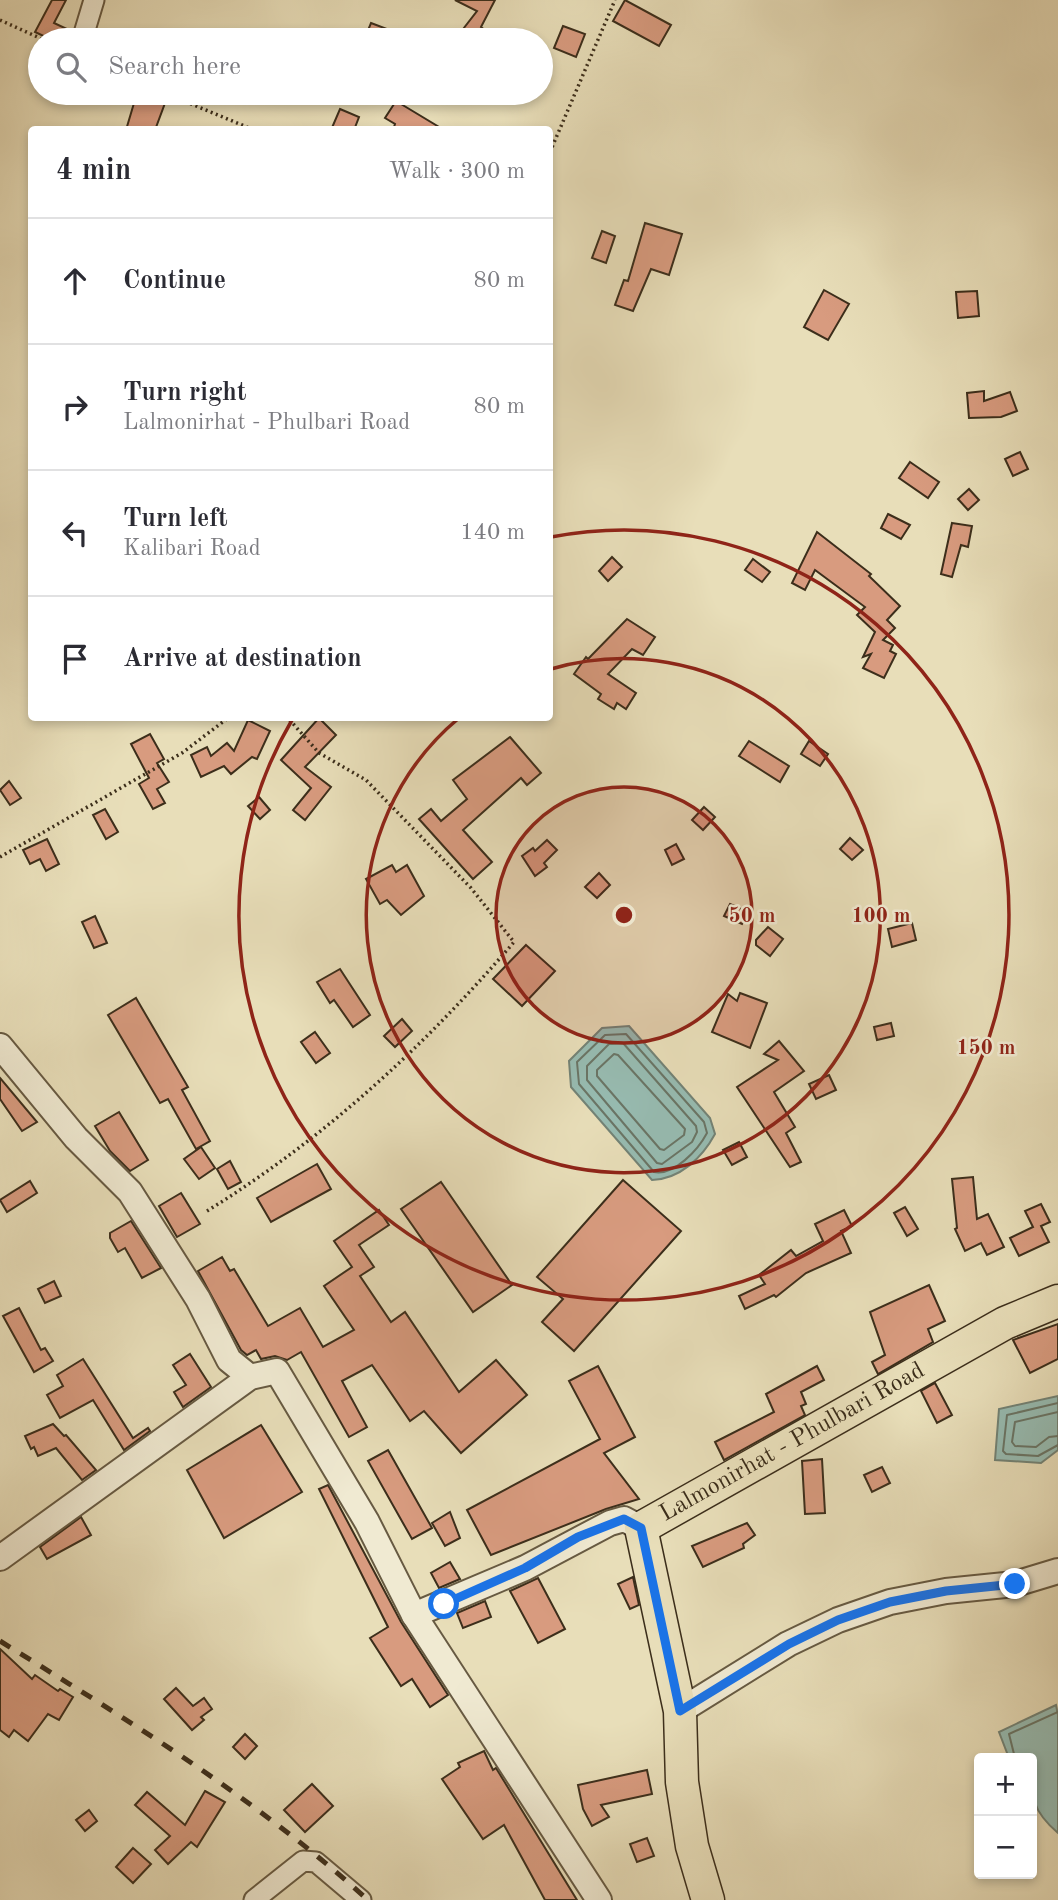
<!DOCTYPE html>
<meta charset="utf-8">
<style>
:root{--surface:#fff;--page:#f7f7f7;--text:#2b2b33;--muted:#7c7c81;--line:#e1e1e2}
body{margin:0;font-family:"Old Standard TT",serif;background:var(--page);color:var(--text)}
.controls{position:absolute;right:21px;bottom:21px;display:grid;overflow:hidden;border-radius:7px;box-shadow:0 4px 10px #0003}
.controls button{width:63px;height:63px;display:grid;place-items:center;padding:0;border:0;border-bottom:2px solid var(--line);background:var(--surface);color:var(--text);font:35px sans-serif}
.stop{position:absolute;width:21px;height:21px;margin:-16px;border:5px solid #1a73e8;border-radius:50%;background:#fff}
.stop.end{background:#1a73e8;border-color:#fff;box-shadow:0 2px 7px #0008}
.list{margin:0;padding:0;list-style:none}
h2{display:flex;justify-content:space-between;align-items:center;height:91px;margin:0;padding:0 28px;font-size:30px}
h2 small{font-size:23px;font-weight:400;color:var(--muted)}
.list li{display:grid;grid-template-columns:46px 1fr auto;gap:21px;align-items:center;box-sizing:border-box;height:126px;padding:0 28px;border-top:2px solid var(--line)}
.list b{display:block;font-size:26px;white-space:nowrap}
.list p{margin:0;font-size:23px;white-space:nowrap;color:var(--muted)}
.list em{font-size:23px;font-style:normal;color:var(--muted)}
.icon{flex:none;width:38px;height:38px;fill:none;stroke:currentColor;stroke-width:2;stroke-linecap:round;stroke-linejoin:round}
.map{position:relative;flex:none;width:1058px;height:1900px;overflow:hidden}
.search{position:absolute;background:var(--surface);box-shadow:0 4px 10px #0003;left:28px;top:28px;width:525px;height:77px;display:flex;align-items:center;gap:18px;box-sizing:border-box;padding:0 24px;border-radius:38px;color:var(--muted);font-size:26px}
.panel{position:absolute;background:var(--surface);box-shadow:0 4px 10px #0003;left:28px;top:126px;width:525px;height:595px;border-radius:7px}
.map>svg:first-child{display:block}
</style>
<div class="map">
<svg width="1058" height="1900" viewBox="0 0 1058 1900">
<rect width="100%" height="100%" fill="#e8deb9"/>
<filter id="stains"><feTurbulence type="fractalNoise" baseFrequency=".00286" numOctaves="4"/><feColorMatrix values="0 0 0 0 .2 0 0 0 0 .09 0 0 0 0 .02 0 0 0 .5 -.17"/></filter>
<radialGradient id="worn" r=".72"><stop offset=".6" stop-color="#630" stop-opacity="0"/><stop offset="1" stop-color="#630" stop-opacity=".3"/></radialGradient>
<!-- water -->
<g fill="#97bcb2" stroke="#738376" stroke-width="2">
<path d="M629,1026L710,1118L715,1134C702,1158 680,1179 652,1180L571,1087L569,1061L602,1028Z"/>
<path d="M1058,1396V1450L1041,1463L995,1460L999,1409Z"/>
<path d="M1056,1705L1058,1715V1833C1029,1808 1032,1795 1032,1758H1009L999,1732Z"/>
</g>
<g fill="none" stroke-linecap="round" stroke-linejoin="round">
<!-- shore -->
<g stroke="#6a7566" stroke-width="2">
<path d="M626,1034L704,1122L707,1133C698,1150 674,1176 654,1172L579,1084L577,1062L605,1035Z"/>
<path d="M623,1043L696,1126L697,1132L692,1142L662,1164L657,1163L587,1080V1066L609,1044Z"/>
<path d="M614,1054L618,1055L685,1129L684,1135L664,1150L660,1149L597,1076V1070Z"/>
<path d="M1058,1403L1007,1415L1003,1451L1006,1454L1038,1456L1058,1445"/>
<path d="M1058,1412L1015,1422L1012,1442L1015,1446L1036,1447L1049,1437L1058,1436"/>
<path d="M1015,1758L1009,1734L1058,1712"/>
</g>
</g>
<!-- building -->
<g fill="#d89b7f" stroke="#3c2e1b" stroke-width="2">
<path d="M52,0H66L54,23L69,30L64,40H52L35,32Z"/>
<path d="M455,0H495L481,27L497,40H469L460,33L477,11Z"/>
<path d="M625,0L671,25L659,46L613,21Z"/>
<path d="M371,23L387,29L382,40H364Z"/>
<path d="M563,26L585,34L576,57L554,48Z"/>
<path d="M137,93L165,103L155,130H126Z"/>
<path d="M396,101L444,130H393L395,124L385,118Z"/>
<path d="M340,109L359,117L354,130H331Z"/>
<path d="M645,223L682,234L669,275L651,269L633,311L615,305L624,280L628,281Z"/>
<path d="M602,231L615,236L606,263L592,258Z"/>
<path d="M824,290L849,304L828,340L804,327Z"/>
<path d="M977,291L979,316L958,318L956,292Z"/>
<path d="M984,391V401L1010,392L1017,411L1001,417L969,418L967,393Z"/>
<path d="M1020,452L1028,469L1013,476L1005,459Z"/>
<path d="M910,462L939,482L928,498L899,478Z"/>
<path d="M969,489L979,500L968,510L958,499Z"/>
<path d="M888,514L910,525L901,539L881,528Z"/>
<path d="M952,523L972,526L968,547L961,545L952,577L941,574Z"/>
<path d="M817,532L871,574L869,576L900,606L887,620L895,628L883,640L893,645L890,651L896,654L884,678L863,668L871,654L863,657L875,632L857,615L865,607L815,570L805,590L792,583Z"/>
<path d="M612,557L622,567L608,581L599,571Z"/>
<path d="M753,559L770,572L762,582L745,570Z"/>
<path d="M627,619L655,637L643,655L632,649L608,674L636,693L626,709L617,703L614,709L598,699L601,694L574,674L586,657L588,659Z"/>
<path d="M319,718L336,735L305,767L331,787L305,820L293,810L311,788L281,760Z"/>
<path d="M248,720L270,731L257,759L252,757L231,774L224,766L201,777L191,755L207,747L211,756L227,743L234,751Z"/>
<path d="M150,734L164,759L157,763L169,782L157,789L165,803L153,809L139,784L149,778L131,744Z"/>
<path d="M510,737L541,773L527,785L521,778L463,830L492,862L473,879L419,819L431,809L441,821L467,799L453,780Z"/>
<path d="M749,741L789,766L780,782L739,756Z"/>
<path d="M809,741L828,754L820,766L801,754Z"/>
<path d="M9,781L21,798L10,805L0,790Z"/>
<path d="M259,797L270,810L260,819L248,806Z"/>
<path d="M704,807L715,817L703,830L692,820Z"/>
<path d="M105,809L118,832L106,839L93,815Z"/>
<path d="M850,838L863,850L852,860L840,849Z"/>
<path d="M47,839L59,864L46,871L40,859L30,864L23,850Z"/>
<path d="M547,840L557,850L544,863L547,867L535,876L522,856L533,848L535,851Z"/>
<path d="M676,844L684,859L672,865L665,850Z"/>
<path d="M392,865L396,872L407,865L424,896L401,915L387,900L380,904L366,879Z"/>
<path d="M599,873L610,885L597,898L585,887Z"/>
<path d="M730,904L748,912L742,924L724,916Z"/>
<path d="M95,916L107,943L94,948L82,922Z"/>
<path d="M912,923L916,940L892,947L888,929Z"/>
<path d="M768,927L783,939L770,956L756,945V940Z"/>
<path d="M526,945L555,971L522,1006L493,979Z"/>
<path d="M340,969L370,1015L353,1027L334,1000L330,1003L317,982Z"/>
<path d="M740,993L767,1003L750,1048L712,1032L728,994L737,1001Z"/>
<path d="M136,998L188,1087L182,1090L210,1141L196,1149L168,1099L160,1103L108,1015Z"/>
<path d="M402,1019L412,1031L395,1047L384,1036Z"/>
<path d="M891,1023L894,1036L877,1040L874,1027Z"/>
<path d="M315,1032L330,1053L316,1063L301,1042Z"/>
<path d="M779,1041L804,1071L774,1092L795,1127L786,1133L801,1162L790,1167L737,1087L778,1060L764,1054Z"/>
<path d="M829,1075L836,1090L816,1099L809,1084Z"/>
<path d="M0,1078L37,1122L22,1131L0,1099Z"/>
<path d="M119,1112L148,1160L130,1171L110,1151L95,1126Z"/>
<path d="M739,1142L747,1157L732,1165L723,1150Z"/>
<path d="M201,1147L215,1168L199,1179L184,1159Z"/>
<path d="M230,1161L241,1182L228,1189L217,1169Z"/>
<path d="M317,1164L331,1189L271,1222L257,1198Z"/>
<path d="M973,1177L977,1219L988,1214L1004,1247L987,1255L981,1243L965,1251L955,1229L957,1228L952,1179Z"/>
<path d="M623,1180L681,1231L574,1351L542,1322L563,1299L537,1277Z"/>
<path d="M30,1181L37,1193L7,1212L0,1200Z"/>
<path d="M441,1182L512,1285L473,1312L401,1209Z"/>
<path d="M181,1193L200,1224L177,1237L159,1206Z"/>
<path d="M1041,1204L1050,1222L1041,1226L1049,1242L1019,1256L1010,1238L1033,1227L1025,1211Z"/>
<path d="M905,1207L918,1229L907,1236L894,1213Z"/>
<path d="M379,1210L389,1225L359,1245L374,1267L360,1276L391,1322L405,1312L459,1392L496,1360L527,1395L461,1453L424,1411L410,1421L372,1365L342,1381L367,1427L349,1437L301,1352L287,1360L275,1356L261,1359L256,1350L247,1355L241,1350L198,1271L222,1257L230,1271L234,1269L268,1326L300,1308L323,1347L354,1330L324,1286L352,1267L334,1241Z"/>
<path d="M844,1210L852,1226L841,1231L851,1253L806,1273L776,1297L774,1295L745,1309L739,1296L765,1284L759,1275L791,1250L796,1256L823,1241L815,1224Z"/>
<path d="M131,1221L161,1268L142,1278L125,1248L118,1252L110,1238V1233Z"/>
<path d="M54,1281L61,1296L45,1303L38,1289Z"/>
<path d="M929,1285L945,1321L928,1329L933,1342L878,1374L872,1362L885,1355L870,1312Z"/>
<path d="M19,1308L41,1350L45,1348L53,1361L34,1372L3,1316Z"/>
<path d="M1058,1324V1359L1030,1373L1013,1340Z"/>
<path d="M190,1354L211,1387L183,1407L174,1392L186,1385L173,1365Z"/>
<path d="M83,1359L133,1438L148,1428L150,1431L124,1450L93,1400L60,1418L47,1395L63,1386L57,1375Z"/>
<path d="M598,1366L635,1437L604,1453L639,1499L606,1509L491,1555L467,1510L600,1439L569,1381Z"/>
<path d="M817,1366L824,1380L801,1392L806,1404L801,1406L805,1415L724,1460L715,1442L774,1412L766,1394Z"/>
<path d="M935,1383L952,1415L937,1423L921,1391Z"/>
<path d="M53,1424L64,1436L66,1435L96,1470L82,1480L56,1448L38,1456L34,1447L31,1449L25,1436Z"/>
<path d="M261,1425L302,1492L224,1538L187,1470Z"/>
<path d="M388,1450L432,1528L412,1539L368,1461Z"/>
<path d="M822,1459L825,1513L805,1514L802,1461Z"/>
<path d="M882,1467L890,1483L872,1492L864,1475Z"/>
<path d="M328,1485L401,1622L448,1695L430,1707L412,1679L401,1686L370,1638L388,1627L319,1489Z"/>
<path d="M450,1512L460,1538L445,1546L432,1523Z"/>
<path d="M81,1517L91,1535L47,1559L40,1547Z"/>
<path d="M747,1523L755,1535L743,1544L744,1548L703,1567L692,1546Z"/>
<path d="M450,1562L460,1579L439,1588L431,1573Z"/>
<path d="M633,1577L639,1605L630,1609L618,1584Z"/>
<path d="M538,1578L565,1629L538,1643L510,1591Z"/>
<path d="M485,1601L491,1617L463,1628L457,1613Z"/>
<path d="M0,1649L32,1679L35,1675L58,1691L60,1689L73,1697L59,1720L48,1714L28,1741L14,1730L9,1737L0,1730Z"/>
<path d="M176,1688L193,1706L204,1698L212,1709L201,1717L204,1720L192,1730L164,1699Z"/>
<path d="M245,1734L257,1746L245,1759L233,1747Z"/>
<path d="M484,1751L493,1770L496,1768L577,1900H545L504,1825L483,1839L442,1779L460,1767L458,1763Z"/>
<path d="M647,1770L652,1794L601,1805L609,1817L592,1826L583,1809L578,1785Z"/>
<path d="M312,1784L333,1806L305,1832L284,1810Z"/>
<path d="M205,1791L225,1802L197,1847L191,1842L168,1864L155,1850L170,1836L135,1805L147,1792L185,1825Z"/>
<path d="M89,1810L97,1821L85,1831L76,1820Z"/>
<path d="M647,1838L654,1856L637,1862L630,1844Z"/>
<path d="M133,1848L151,1864L133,1883L116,1867Z"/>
</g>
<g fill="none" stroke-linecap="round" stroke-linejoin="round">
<defs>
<g id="minor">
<path d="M82,40L94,0"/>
<path d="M254,1900L303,1861L316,1862L361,1900"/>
</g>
<g id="tertiary">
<path d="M0,1046L76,1138L130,1192L198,1299L229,1360L250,1377"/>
<path d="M0,1558L250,1377L277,1371L367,1522L414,1615L599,1900"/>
<path d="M414,1615L525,1568L610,1523L624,1519L641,1528"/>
<path d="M680,1711L788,1644L838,1620L890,1602L946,1591L1015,1584L1058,1571"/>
</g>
<g id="primary">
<path id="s1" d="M708,1900L692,1846L682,1782L680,1711L641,1528L1005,1323L1058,1301"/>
</g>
</defs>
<!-- minor casing -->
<use href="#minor" stroke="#675a42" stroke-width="23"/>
<!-- tertiary casing -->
<use href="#tertiary" stroke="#675a42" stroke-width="28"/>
<!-- primary casing -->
<use href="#primary" stroke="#3c2e1b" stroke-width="35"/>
<!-- path -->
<g stroke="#3c2e1b" stroke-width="3.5" stroke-dasharray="2 3.5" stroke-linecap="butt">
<path d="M0,20L44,40"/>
<path d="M165,93L254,130"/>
<path d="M550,152L615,0"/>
<path d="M0,857L182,753L228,718"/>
<path d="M207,1211C325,1138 424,1047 514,942L471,888L366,780L319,753L288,718"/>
</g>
<!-- minor -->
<use href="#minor" stroke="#f0ead2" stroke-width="19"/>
<!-- tertiary -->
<use href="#tertiary" stroke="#f0ead2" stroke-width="24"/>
<!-- primary -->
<use href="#primary" stroke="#e8deb9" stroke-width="32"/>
<!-- rail -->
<path stroke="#3c2e1b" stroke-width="5" stroke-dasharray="12 12" stroke-linecap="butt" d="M0,1641C128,1720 257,1799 368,1900"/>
</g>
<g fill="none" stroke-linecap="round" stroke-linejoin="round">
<!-- route -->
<path stroke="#1a73e8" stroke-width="9" d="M444,1604L525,1568L578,1537L624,1519L641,1528L680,1711L789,1644L838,1620L890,1602L946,1591L1015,1584"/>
</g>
<!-- distance rings -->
<circle cx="624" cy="915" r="128" fill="#8f2418" fill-opacity=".12"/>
<g fill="none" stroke="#8f2418" stroke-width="3.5">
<circle cx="624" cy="915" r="128"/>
<path d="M551 669A257 257 0 1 1 459 718"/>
<path d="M551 537A385 385 0 1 1 292 720"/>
</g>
<g text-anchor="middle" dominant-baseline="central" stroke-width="5" stroke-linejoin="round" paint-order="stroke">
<!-- street labels -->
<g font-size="24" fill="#3c2e1b" stroke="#f0ead2">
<text stroke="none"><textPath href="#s1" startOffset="553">Lalmonirhat - Phulbari Road</textPath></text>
</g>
</g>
<circle cx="624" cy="915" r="10" fill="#8f2418" stroke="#f0ead2" stroke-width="3.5"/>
<g font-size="21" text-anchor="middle" font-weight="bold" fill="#8f2418" stroke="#f0ead2" stroke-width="5" stroke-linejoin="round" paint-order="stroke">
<text x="752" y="922">50 m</text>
<text x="881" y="922">100 m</text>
<text x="986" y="1054">150 m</text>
</g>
<rect width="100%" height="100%" filter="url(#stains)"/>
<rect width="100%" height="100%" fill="url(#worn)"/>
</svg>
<div class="controls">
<button>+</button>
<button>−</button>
</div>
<div class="stop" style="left:444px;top:1604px"></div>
<div class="stop end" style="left:1015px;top:1584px"></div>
<div class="search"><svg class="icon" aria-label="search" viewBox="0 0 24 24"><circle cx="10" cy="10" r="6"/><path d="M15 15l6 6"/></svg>Search here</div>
<section class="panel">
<h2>4 min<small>Walk · 300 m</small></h2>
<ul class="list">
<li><svg class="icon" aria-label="ahead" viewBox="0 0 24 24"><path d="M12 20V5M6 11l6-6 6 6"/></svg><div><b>Continue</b></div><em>80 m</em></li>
<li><svg class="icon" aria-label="right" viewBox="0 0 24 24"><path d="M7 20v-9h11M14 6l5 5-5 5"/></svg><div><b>Turn right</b><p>Lalmonirhat - Phulbari Road</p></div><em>80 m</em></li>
<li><svg class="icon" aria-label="left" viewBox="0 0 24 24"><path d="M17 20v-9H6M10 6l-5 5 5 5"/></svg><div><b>Turn left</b><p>Kalibari Road</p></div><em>140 m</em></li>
<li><svg class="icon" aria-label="arrive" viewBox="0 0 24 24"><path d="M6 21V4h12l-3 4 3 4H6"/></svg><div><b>Arrive at destination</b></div></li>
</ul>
</section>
</div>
